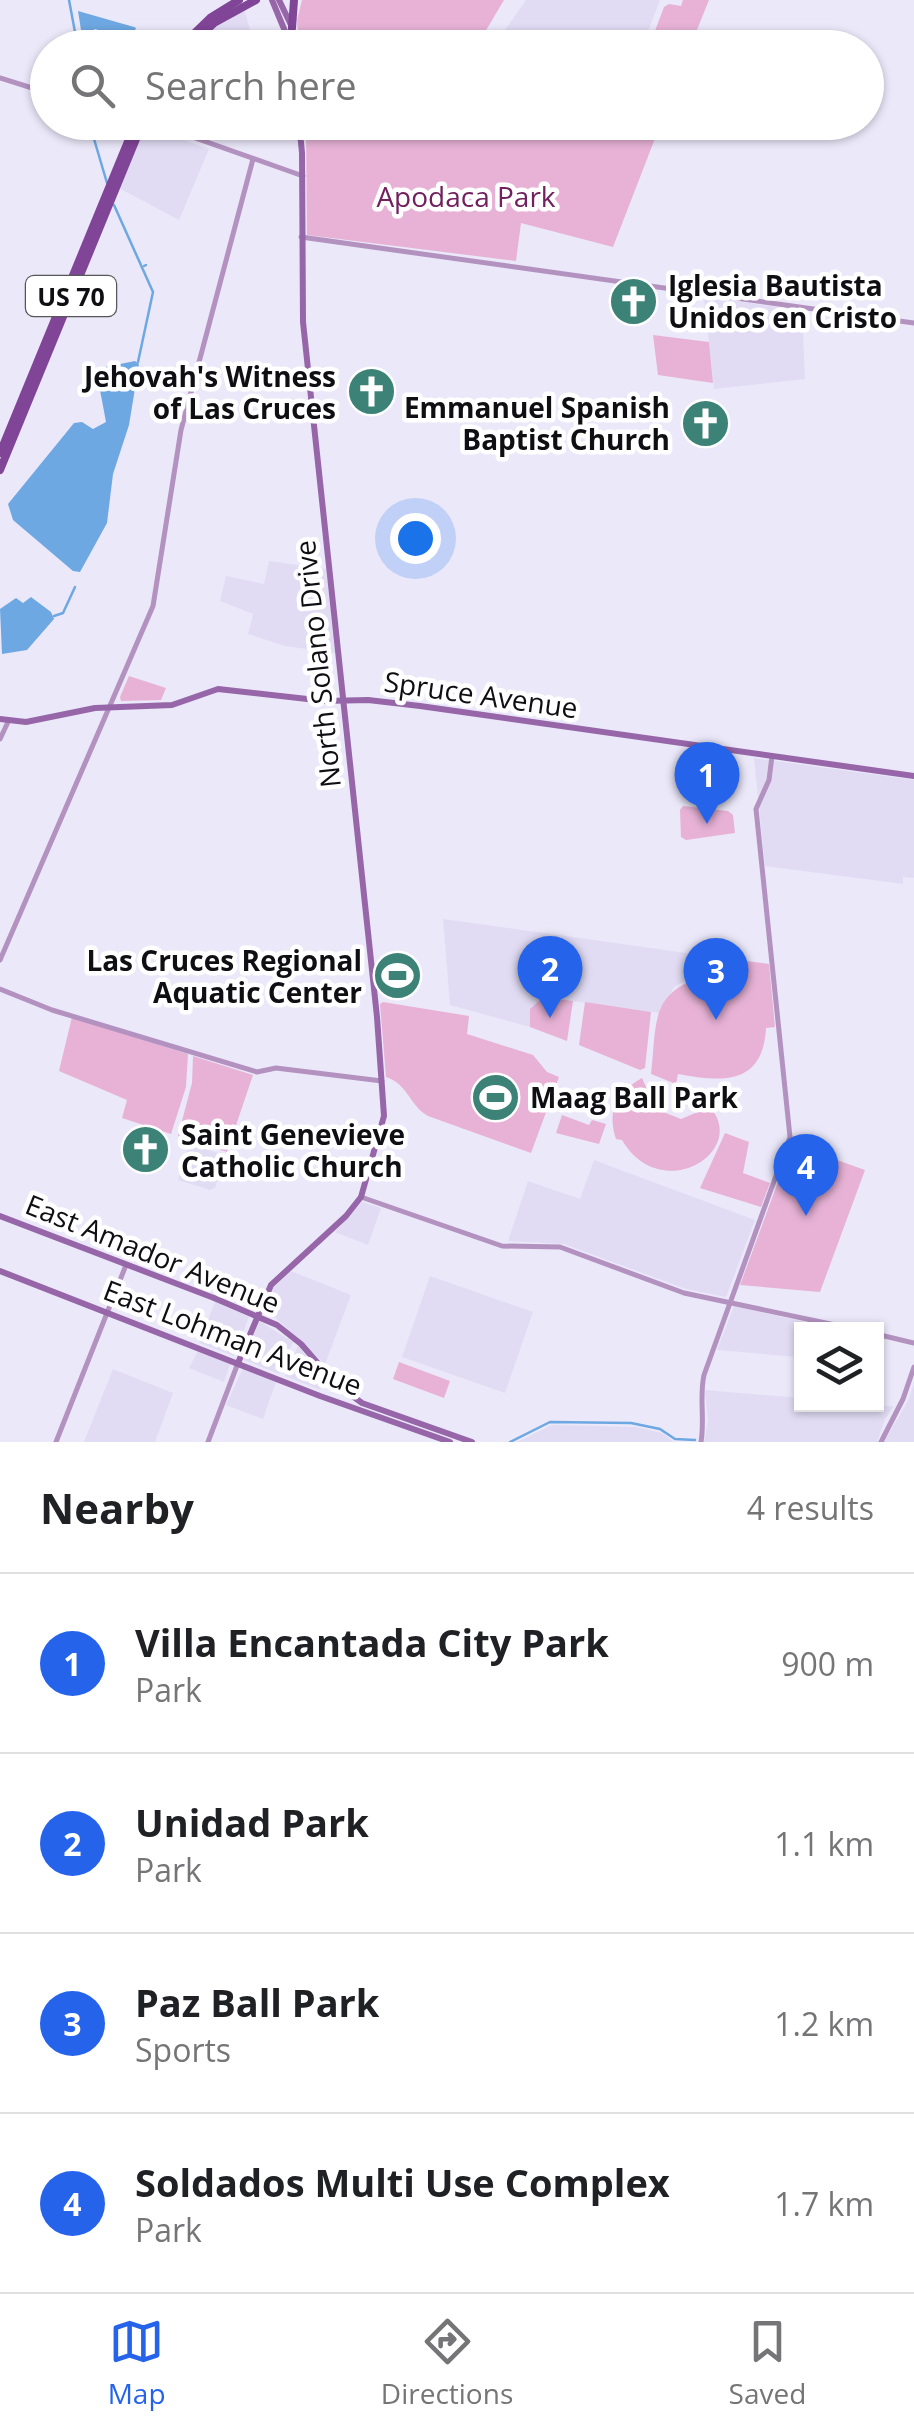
<!DOCTYPE html>
<style>
:root{--surface:#fff;--page:#f2f2f2;--text:#202124;--muted:#757577;--line:#e0e0e0;--accent:#2563eb}
body{margin:0;font-family:"Open Sans",sans-serif;background:var(--page);color:var(--text)}
.controls{position:absolute;right:30px;bottom:30px;display:grid;overflow:hidden;border-radius:0px;box-shadow:0 2px 8px #0004}
.controls button{width:90px;height:90px;display:grid;place-items:center;padding:0;border:0;border-bottom:2px solid var(--line);background:var(--surface);color:var(--text);font:50px sans-serif}
.you{position:absolute;left:415px;top:538px;width:35px;height:35px;margin:-25px;border:8px solid #fff;border-radius:50%;background:#1a73e8;box-shadow:0 0 0 15px #1a73e833}
.badge{display:grid;place-items:center;width:65px;height:65px;border-radius:50%;background:var(--accent);color:#fff;font-size:32px;font-weight:700}
.pin{position:absolute;translate:-50% -82px;filter:drop-shadow(0 2px 5px #0008)}
.pin::after{content:'';position:absolute;top:52px;width:35px;height:30px;background:inherit;clip-path:polygon(0 0,100% 0,50% 100%)}
.list{margin:0;padding:0;list-style:none}
h2{display:flex;justify-content:space-between;align-items:center;height:130px;margin:0;padding:0 40px;font-size:42px}
h2 small{font-size:32px;font-weight:400;color:var(--muted)}
.list li{display:grid;grid-template-columns:65px 1fr auto;gap:30px;align-items:center;box-sizing:border-box;height:180px;padding:0 40px;border-top:2px solid var(--line)}
.list b{display:block;font-size:38px;white-space:nowrap}
.list p{margin:0;font-size:32px;white-space:nowrap;color:var(--muted)}
.list em{font-size:32px;font-style:normal;color:var(--muted)}
.icon{flex:none;width:55px;height:55px;fill:none;stroke:currentColor;stroke-width:2;stroke-linecap:round;stroke-linejoin:round}
.map{position:relative;flex:none;width:914px;height:1442px;overflow:hidden}
.search{position:absolute;background:var(--surface);box-shadow:0 2px 8px #0004;left:30px;right:30px;top:30px;height:110px;display:flex;align-items:center;gap:25px;box-sizing:border-box;padding:0 35px;border-radius:55px;color:var(--muted);font-size:38px}
.sheet{height:850px;background:var(--surface)}
nav{display:flex;justify-content:space-around;align-items:center;box-sizing:border-box;height:140px;border-top:2px solid var(--line);background:var(--surface);font-size:28px;color:var(--muted)}
nav a{display:grid;justify-items:center;gap:5px}
nav .on{color:var(--accent)}
.map>svg:first-child{display:block}
</style>
<div class="map">
<svg width="914" height="1442" viewBox="0 0 914 1442">
<rect width="100%" height="100%" fill="#ebe8fa"/>
<!-- built -->
<g fill="#e1dcf4">
<path d="M526,0H660L642,47H521L503,33Z"/>
<path d="M244,9L255,47L192,48L215,27Z"/>
<path d="M143,126L209,149L179,220L117,187Z"/>
<path d="M704,296L802,311L805,379L714,389Z"/>
<path d="M269,561L326,569L335,653L285,646L248,634L253,614L220,601L226,576L264,584Z"/>
<path d="M754,758L914,780V878L903,877V884L765,866Z"/>
<path d="M443,919L708,956V976L685,981L674,987L660,1013L543,997L530,1009V1027L450,1005Z"/>
<path d="M189,1144L221,1154L224,1159L215,1188L210,1190L178,1180Z"/>
<path d="M594,1160L755,1220L726,1297L686,1289L564,1244L508,1241L528,1181L580,1199Z"/>
<path d="M362,1202L381,1208L368,1245L335,1232Z"/>
<path d="M291,1271L351,1295L325,1364L265,1308L274,1287Z"/>
<path d="M430,1276L533,1312L505,1393L402,1357Z"/>
<path d="M215,1302L249,1317L234,1356L199,1343Z"/>
<path d="M734,1306L810,1323L807,1329L802,1330L801,1345L797,1357L717,1350Z"/>
<path d="M259,1321L293,1342L279,1374L244,1360Z"/>
<path d="M298,1346L324,1377L320,1390L285,1376Z"/>
<path d="M198,1351L230,1364L224,1382L189,1368Z"/>
<path d="M243,1368L276,1382L263,1419L226,1405Z"/>
<path d="M113,1369L173,1393L155,1442H84Z"/>
<path d="M914,1383V1442H884L909,1399Z"/>
<path d="M705,1390L801,1398L802,1404L894,1406L885,1419L877,1442H704L708,1421Z"/>
<path d="M552,1425L636,1427L662,1433L674,1442H517Z"/>
</g>
<!-- green -->
<g fill="#e7b2d6">
<path d="M302,0H504L485,32L508,47H299L297,20Z"/>
<path d="M683,0H709L690,47H649L664,7L669,4L681,6Z"/>
<path d="M306,123V122L661,123L613,247L521,223L516,261L307,235Z"/>
<path d="M653,335L709,342L713,383L658,375Z"/>
<path d="M129,676L166,688L161,700L121,701L120,697Z"/>
<path d="M683,806L728,811L733,815L735,833L686,840L681,837L680,810Z"/>
<path d="M708,956L769,964L775,1027L766,1028C763,1086 721,1082 678,1074L676,1084L651,1074C657,1023 649,990 708,976Z"/>
<path d="M543,997L573,1001L567,1041L530,1027V1009Z"/>
<path d="M383,1002L469,1016L467,1034L533,1055L547,1072L559,1077L531,1153L428,1116C409,1105 408,1084 386,1077L380,1004Z"/>
<path d="M585,1002L651,1012L645,1068L640,1070L579,1045Z"/>
<path d="M72,1017L188,1054L186,1087L171,1134L122,1118L127,1100L59,1071Z"/>
<path d="M193,1056L253,1075L227,1152L178,1136L192,1083Z"/>
<path d="M642,1078L656,1109L681,1119L710,1107C749,1152 661,1206 622,1140L616,1139C607,1110 616,1093 642,1078Z"/>
<path d="M562,1115L589,1125L592,1120L606,1124L599,1144L556,1133Z"/>
<path d="M725,1133L749,1142L743,1173L770,1183L761,1207L700,1188Z"/>
<path d="M792,1144L865,1170L820,1292L740,1285Z"/>
<path d="M399,1362L450,1381L444,1398L393,1379Z"/>
</g>
<!-- water -->
<g fill="#6ea8e2">
<path d="M78,11L134,27L136,28L131,40L95,29L91,32L81,30Z"/>
<path d="M135,361L139,364L129,425L113,474L107,523L80,572L73,571L13,520L8,504L74,423L82,422L93,429L106,422L97,374L100,368Z"/>
<path d="M31,597L51,612L54,619L27,650L2,654L0,609L16,598L23,603Z"/>
</g>
<g fill="none" stroke-linecap="round" stroke-linejoin="round">
<!-- stream -->
<g stroke="#6ea8e2" stroke-width="2.5">
<path d="M69,0L78,48"/>
<path d="M89,122L107,183"/>
<path d="M114,205L153,292L138,362"/>
<path d="M144,266L146,265"/>
<path d="M54,616L63,613L75,587"/>
<path d="M510,1442L550,1422L631,1423L660,1429L675,1439L695,1440"/>
</g>
<!-- tertiary -->
<g stroke="#b392c0" stroke-width="5">
<path d="M0,78L48,93"/>
<path d="M150,122L303,176"/>
<path d="M301,237L914,323"/>
<path d="M0,739L8,722"/>
<path d="M0,960L153,606L181,430L253,159"/>
<path d="M0,989L52,1010L257,1072L276,1068L382,1081"/>
<path d="M361,1197L502,1246L560,1247L684,1293L859,1330"/>
<path d="M876,1334L914,1343"/>
<path d="M56,1442L126,1265"/>
<path d="M208,1442L238,1363"/>
<path d="M701,1442C705,1419 699,1397 704,1375L790,1137L756,809L769,780L772,756"/>
<path d="M881,1442L903,1399L914,1367"/>
</g>
<!-- secondary -->
<g stroke="#9666a9" stroke-width="6">
<path d="M272,0L292,48"/>
<path d="M279,0L291,25L293,46"/>
<path d="M0,719L26,722L95,708L172,705L218,689L325,701L368,700L420,706L914,776"/>
<path d="M0,1216L214,1298L277,1325L301,1344L336,1384L362,1403L472,1442"/>
<path d="M0,1271L320,1396L450,1442"/>
<path d="M238,1363L271,1285L346,1216L361,1197L384,1116L377,1017L303,322L302,153L299,122"/>
</g>
<!-- primary -->
<g stroke="#814597" stroke-width="8">
<path d="M292,28L294,0"/>
<path d="M179,48L210,18L239,0"/>
<path d="M188,48L214,23L256,0"/>
<path d="M0,453L136,122"/>
<path d="M0,470L143,122"/>
</g>
</g>
<!-- icons -->
<defs>
<symbol id="church-disc" viewBox="-11 -11 22 22"><circle r="9.5" fill="#3c8277" stroke="#fff"/><path d="M-1.2-6h2.4v3.5h3.3v2.4h-3.3V6h-2.4V-.1h-3.3v-2.4h3.3Z" fill="#fff"/></symbol>
<symbol id="stadium-disc" viewBox="-11 -11 22 22"><circle r="9.5" fill="#3c8277" stroke="#fff"/><path d="M0-5a6.5 5 0 1 0 0 10a6.5 5 0 1 0 0-10ZM-3.5-1.8h7v3.6h-7Z" fill="#fff"/></symbol>
</defs>
<g fill-rule="evenodd">
<use href="#church-disc" x="606" y="274" width="55" height="55"/>
<use href="#church-disc" x="344" y="364" width="55" height="55"/>
<use href="#church-disc" x="678" y="396" width="55" height="55"/>
<use href="#stadium-disc" x="370" y="948" width="55" height="55"/>
<use href="#stadium-disc" x="468" y="1070" width="55" height="55"/>
<use href="#church-disc" x="118" y="1122" width="55" height="55"/>
</g>
<g text-anchor="middle" dominant-baseline="central" stroke-width="9" stroke-linejoin="round" paint-order="stroke">
<!-- shield labels -->
<rect fill="#fff" stroke="#57565a" stroke-width="2.5" x="26" y="276" width="90" height="40" rx="8"/>
<g font-size="25" font-weight="bold" fill="#0f0e13">
<text x="71" y="296">US 70</text>
</g>
<!-- park labels -->
<g font-size="28" fill="#72215f" stroke="#fff">
<text x="466" y="196">Apodaca Park</text>
</g>
<!-- poi labels -->
<g font-size="28" font-weight="bold" fill="#0f0e13" stroke="#fff" text-anchor="start">
<text x="668" y="285">Iglesia Bautista<tspan x="668" dy="32">Unidos en Cristo</tspan></text>
<text x="336" y="376" text-anchor="end">Jehovah's Witness<tspan x="336" dy="32">of Las Cruces</tspan></text>
<text x="670" y="407" text-anchor="end">Emmanuel Spanish<tspan x="670" dy="32">Baptist Church</tspan></text>
<text x="362" y="960" text-anchor="end">Las Cruces Regional<tspan x="362" dy="32">Aquatic Center</tspan></text>
<text x="530" y="1097">Maag Ball Park</text>
<text x="181" y="1134">Saint Genevieve<tspan x="181" dy="32">Catholic Church</tspan></text>
</g>
<!-- street labels -->
<g font-size="28" fill="#0f0e13" stroke="#fff">
<text transform="translate(317 664) rotate(-96)">North Solano Drive</text>
<text transform="translate(481 694) rotate(8)">Spruce Avenue</text>
<text transform="translate(153 1253) rotate(22)">East Amador Avenue</text>
<text transform="translate(233 1337) rotate(21)">East Lohman Avenue</text>
</g>
</g>
</svg>
<div class="controls">
<button><svg class="icon" aria-label="layers" viewBox="0 0 24 24"><path d="M12 4l9 5-9 5-9-5zM3 14l9 5 9-5"/></svg></button>
</div>
<div class="you"></div>
<div class="pin badge" style="left:707px;top:824px">1</div>
<div class="pin badge" style="left:550px;top:1018px">2</div>
<div class="pin badge" style="left:716px;top:1020px">3</div>
<div class="pin badge" style="left:806px;top:1216px">4</div>
<div class="search"><svg class="icon" aria-label="search" viewBox="0 0 24 24"><circle cx="10" cy="10" r="6"/><path d="M15 15l6 6"/></svg>Search here</div>
</div>
<section class="sheet">
<h2>Nearby<small>4 results</small></h2>
<ul class="list">
<li><span class="badge">1</span><div><b>Villa Encantada City Park</b><p>Park</p></div><em>900 m</em></li>
<li><span class="badge">2</span><div><b>Unidad Park</b><p>Park</p></div><em>1.1 km</em></li>
<li><span class="badge">3</span><div><b>Paz Ball Park</b><p>Sports</p></div><em>1.2 km</em></li>
<li><span class="badge">4</span><div><b>Soldados Multi Use Complex</b><p>Park</p></div><em>1.7 km</em></li>
</ul>
</section>
<nav>
<a class="on"><svg class="icon" aria-label="map" viewBox="0 0 24 24"><path d="M3 6l6-2 6 2 6-2v14l-6 2-6-2-6 2zM9 4v14M15 6v14"/></svg>Map</a>
<a><svg class="icon" aria-label="directions" viewBox="0 0 24 24"><path d="M12 3l9 9-9 9-9-9zM9 14v-3h6M13 9l2 2-2 2"/></svg>Directions</a>
<a><svg class="icon" aria-label="saved" viewBox="0 0 24 24"><path d="M7 4h10v16l-5-4-5 4z"/></svg>Saved</a>
</nav>
